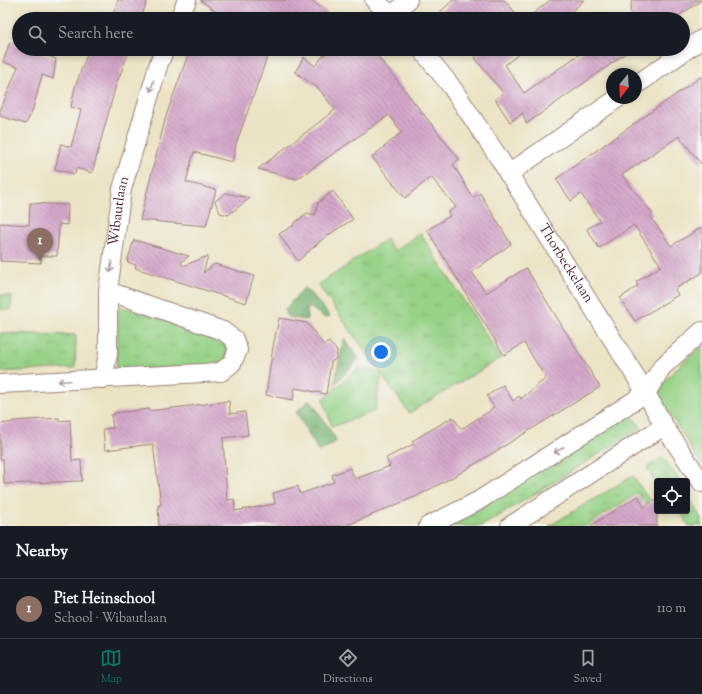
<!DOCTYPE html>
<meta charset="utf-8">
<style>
:root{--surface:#171b24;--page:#20242c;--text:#f1f3f6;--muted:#9ea1a6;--line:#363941;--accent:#0f766e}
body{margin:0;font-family:"Sorts Mill Goudy",serif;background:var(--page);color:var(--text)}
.controls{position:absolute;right:12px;bottom:12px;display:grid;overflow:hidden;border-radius:4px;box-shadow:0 2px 6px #0003}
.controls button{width:36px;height:36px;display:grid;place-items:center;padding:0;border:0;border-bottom:1px solid var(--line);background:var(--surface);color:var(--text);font:20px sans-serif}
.compass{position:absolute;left:606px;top:68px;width:36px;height:36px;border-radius:50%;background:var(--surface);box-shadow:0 2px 6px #0003;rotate:198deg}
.you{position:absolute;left:381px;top:352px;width:14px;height:14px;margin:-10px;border:3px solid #fff;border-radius:50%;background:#1a73e8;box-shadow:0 0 0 6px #1a73e833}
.badge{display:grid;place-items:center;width:26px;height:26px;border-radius:50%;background:var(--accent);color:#fff;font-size:13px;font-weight:700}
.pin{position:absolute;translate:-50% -33px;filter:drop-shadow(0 1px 2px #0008)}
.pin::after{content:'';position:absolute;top:21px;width:14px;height:12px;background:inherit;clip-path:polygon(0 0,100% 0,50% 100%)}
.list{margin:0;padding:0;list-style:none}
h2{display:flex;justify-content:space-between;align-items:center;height:52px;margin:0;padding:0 16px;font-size:17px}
h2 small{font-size:13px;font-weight:400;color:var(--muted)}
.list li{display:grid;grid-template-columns:26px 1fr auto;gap:12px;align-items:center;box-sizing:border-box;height:60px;padding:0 16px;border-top:1px solid var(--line)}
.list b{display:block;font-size:15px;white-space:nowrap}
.list p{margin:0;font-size:13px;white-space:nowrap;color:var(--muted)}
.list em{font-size:13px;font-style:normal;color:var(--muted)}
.icon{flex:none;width:22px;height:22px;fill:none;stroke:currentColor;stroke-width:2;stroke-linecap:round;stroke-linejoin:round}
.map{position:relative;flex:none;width:702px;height:526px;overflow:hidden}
.search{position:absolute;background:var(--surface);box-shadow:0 2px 6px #0003;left:12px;right:12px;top:12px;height:44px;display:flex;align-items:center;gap:10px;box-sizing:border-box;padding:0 14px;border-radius:22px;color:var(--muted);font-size:15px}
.sheet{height:112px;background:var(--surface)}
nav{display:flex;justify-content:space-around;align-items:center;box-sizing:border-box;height:56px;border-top:1px solid var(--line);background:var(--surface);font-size:11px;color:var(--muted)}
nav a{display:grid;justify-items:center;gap:2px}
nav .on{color:var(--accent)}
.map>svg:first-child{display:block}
</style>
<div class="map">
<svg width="702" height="526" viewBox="0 0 702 526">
<defs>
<pattern id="grass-tufts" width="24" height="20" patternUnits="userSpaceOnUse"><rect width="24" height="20" fill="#97d287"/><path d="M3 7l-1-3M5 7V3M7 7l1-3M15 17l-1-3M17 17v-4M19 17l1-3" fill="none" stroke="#84b475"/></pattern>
<pattern id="forest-crowns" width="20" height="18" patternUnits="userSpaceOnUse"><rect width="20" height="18" fill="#79b474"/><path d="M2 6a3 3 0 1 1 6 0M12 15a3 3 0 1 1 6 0" fill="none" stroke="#65925f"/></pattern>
<pattern id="building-back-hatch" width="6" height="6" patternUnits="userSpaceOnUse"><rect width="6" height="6" fill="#d4a7ca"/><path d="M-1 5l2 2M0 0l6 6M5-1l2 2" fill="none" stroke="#ae87a4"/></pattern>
</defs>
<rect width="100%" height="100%" fill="#f6f6f2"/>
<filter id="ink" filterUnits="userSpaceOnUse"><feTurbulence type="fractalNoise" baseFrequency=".025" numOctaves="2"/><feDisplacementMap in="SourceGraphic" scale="8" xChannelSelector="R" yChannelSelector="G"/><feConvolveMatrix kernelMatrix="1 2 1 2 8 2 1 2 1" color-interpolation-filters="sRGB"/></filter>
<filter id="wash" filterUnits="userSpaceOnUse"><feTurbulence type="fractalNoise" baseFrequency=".012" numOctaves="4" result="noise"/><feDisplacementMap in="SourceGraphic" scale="16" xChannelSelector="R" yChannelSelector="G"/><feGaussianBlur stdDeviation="0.9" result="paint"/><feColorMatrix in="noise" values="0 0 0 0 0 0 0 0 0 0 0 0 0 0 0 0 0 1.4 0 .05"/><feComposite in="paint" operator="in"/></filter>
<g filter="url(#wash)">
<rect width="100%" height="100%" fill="#ebe3c4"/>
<!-- grass -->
<g fill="url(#grass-tufts)" stroke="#707859">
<path d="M420,233L501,358L409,413L318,285L386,239L394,251Z"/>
<path d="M119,306L217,336L226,346V359L210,366L116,371Z"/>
<path d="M0,333L76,335L75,368L0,372Z"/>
<path d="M631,414L641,428L494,519L481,526H447Z"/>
<path d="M663,457L680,481H657V483H655L647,467Z"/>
<path d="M633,476L649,500L645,504L638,493L586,526H549Z"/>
<path d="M687,495L702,520V526H689L680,511H687Z"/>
</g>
<!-- forest -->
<g fill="url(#forest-crowns)" stroke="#626a50">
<path d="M305,287L330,316L325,318L308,306L307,320L287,317L285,309Z"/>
<path d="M344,338L359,359L334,385Z"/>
<path d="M310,399L337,441L319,452L296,412Z"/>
</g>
<!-- green -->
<g fill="#97d287" stroke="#707859">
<path d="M0,295L12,296L11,310L0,309Z"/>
<path d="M702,346V466L659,396C660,379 689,358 702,346Z"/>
<path d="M359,368L382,373L375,411L332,427L323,399Z"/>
</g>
<g id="blocks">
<!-- building -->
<g fill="url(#building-back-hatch)">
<path d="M118,0H147L141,19H111Z"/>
<path d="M200,0H311L336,19H212L215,11Z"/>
<path d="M453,0H504L521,19L525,16L528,18L550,0H584L564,19H433Z"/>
<path d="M632,0H702L674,19H629L633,16L630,11Z"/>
<path d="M10,42L19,45V49H29L56,59L53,79L42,75L32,112L26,124L0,116V111L18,67L3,62Z"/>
<path d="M89,49H130L116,85L92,173L76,168L75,174L55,169L61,144L71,147L81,110L71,107L75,87Z"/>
<path d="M190,49H270L236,144L232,162L194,152L186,182L216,190L206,226L140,220L166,116Z"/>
<path d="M329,49H372L459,159L453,164L473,198L480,193L511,244L472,272L486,293L526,268L600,387L457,475L417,496L345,526H159L158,505H161L153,444L105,450L103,429L113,428L111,415H114V413L149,409V411L229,401L230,414L245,412L248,435L223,438L227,500L234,499L235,511L275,504L273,493L298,486L300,494L334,482L332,475L350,468L355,479L390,466L386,458L414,444L412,441L453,417L461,429L488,412L494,407L487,396L503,385L513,401L519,396L521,399L546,378L524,343L504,355L427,230L450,216L448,212L456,207L431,177L405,198L372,157L402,132L389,115L297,179L258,169L335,110L319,89L295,72L304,57L315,66Z"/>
<path d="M485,49H525L505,65L524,93L587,49H632L526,124L523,113L510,122L495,99L503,93L475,58Z"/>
<path d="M702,76V165L679,136L622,175L653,214L650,216L671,246L702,227V273L675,289L678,295L635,321L620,298L638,286L636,282L661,266L634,225L599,248L587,229L600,221L581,194L571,201L556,179Z"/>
<path d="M333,191L353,219L324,238L298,261L279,234L294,225L293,224L307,213L315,215L318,203Z"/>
<path d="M226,193L250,198L228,215L220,213L215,201Z"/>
<path d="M30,203L68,205L67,225L59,224L57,256H41V263L0,261V223L29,225Z"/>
<path d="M134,240L189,256L181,262L183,266L208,256L203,273L215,264L254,276L246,303L135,268L136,265L127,262Z"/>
<path d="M279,318L307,323L324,345L329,342L337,351L336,359L331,362L326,394L295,388L293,400L266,395L273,347Z"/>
<path d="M59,418V421L70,420L72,461L81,460L82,481L4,484L3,459H0V424L13,422V421Z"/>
<path d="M638,496L644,507L657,499V526H590Z"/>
</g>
</g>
</g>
<g filter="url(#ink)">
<use href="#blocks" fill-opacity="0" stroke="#9a8178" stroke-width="1"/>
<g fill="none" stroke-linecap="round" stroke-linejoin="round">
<defs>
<g id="minor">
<path d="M374,0L396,19"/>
<path d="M393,15L408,0"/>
<path d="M179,19L187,0"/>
<path id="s1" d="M421,49L451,86L499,158L646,393L664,426L702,483"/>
<path d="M636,85L702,39"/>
<path d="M508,174L618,98"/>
<path id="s2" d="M103,379L108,354V291L122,189L159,63L165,49"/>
<path d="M0,384L221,372L232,363L238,350L234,339L223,331L108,291"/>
<path d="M428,526L478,501L646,393L662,367L702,331"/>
<path d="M510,526L664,426"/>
</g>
</defs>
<!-- minor casing -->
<use href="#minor" stroke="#9a8178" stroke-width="20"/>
<!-- minor -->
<use href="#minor" stroke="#fff" stroke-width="18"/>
</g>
<!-- one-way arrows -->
<defs><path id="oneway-shaft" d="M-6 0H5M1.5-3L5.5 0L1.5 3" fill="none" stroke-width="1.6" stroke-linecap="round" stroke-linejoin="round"/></defs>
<g stroke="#ae9aa0">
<use href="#oneway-shaft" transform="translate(152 86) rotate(106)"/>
<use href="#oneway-shaft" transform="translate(111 267) rotate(98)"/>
<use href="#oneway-shaft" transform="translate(64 381) rotate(177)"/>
<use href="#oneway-shaft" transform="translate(559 450) rotate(148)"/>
</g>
</g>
<g text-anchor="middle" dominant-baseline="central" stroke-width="3" stroke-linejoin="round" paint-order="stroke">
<!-- street labels -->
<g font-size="14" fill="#4a1f2b" stroke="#f6f6f2">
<text stroke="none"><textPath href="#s2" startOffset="169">Wibautlaan</textPath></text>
<text stroke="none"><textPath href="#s1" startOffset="259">Thorbeckelaan</textPath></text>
</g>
</g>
</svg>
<div class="controls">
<button><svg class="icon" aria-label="locate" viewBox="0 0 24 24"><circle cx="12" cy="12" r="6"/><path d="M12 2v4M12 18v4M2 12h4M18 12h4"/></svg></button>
</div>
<svg class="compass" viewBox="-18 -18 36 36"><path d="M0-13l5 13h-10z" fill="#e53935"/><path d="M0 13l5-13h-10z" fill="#9ea1a6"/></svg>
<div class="you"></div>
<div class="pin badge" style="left:40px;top:261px;background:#8d6e63">1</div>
<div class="search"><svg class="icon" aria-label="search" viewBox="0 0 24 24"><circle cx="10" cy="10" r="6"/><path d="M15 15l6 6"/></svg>Search here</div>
</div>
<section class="sheet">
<h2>Nearby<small></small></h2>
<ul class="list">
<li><span class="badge" style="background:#8d6e63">1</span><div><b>Piet Heinschool</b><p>School · Wibautlaan</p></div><em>110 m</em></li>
</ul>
</section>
<nav>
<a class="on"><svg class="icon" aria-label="map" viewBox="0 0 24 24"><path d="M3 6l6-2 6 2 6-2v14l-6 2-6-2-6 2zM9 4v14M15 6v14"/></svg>Map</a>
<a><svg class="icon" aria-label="directions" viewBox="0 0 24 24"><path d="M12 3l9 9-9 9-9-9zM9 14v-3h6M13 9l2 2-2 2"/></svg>Directions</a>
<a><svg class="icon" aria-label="saved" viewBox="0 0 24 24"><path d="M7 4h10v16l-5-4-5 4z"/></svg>Saved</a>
</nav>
